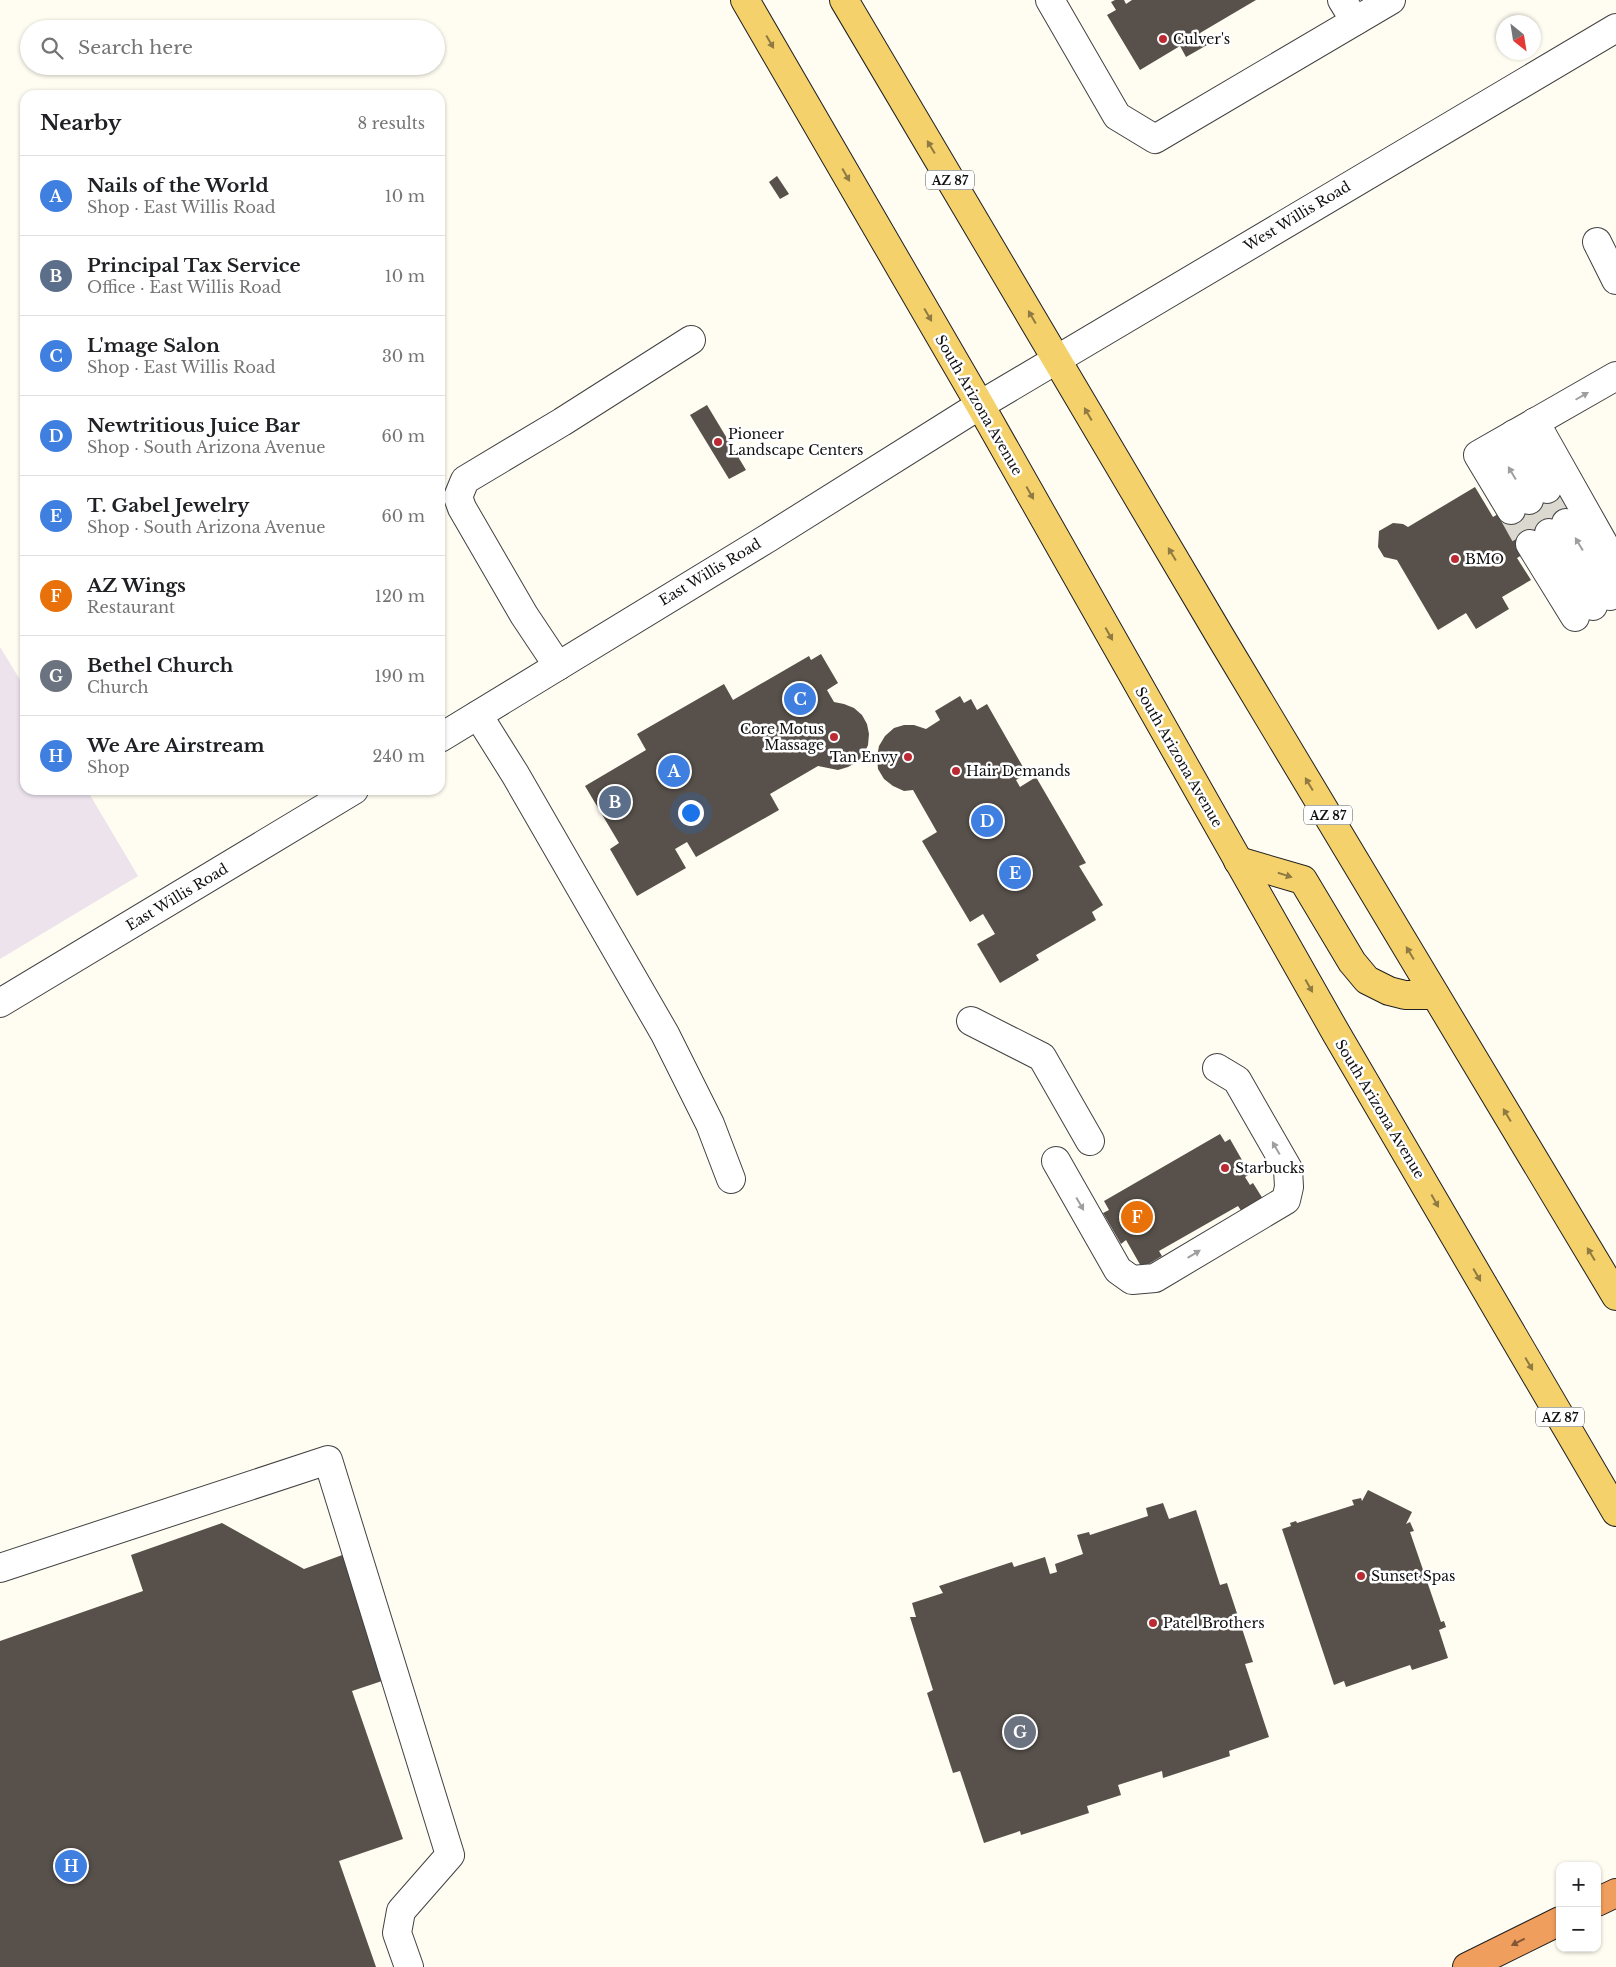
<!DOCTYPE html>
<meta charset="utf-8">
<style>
:root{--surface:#fff;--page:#f6f6f6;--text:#202124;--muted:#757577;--line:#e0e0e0;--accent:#bb2a33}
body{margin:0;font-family:"Libre Baskerville",serif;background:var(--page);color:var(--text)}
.controls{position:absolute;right:15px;bottom:15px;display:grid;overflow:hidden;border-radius:10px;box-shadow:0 1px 4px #0004}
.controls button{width:45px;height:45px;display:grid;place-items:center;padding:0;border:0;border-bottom:1px solid var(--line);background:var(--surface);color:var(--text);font:25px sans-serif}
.compass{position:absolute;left:1496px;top:15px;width:45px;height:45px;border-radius:50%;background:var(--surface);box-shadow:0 1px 4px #0004;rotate:150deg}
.you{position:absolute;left:690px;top:812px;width:18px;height:18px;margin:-12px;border:4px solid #fff;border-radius:50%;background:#1a73e8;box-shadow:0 0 0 8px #1a73e833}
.badge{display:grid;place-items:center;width:32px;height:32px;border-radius:50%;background:var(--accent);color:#fff;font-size:16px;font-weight:700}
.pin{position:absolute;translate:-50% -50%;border:2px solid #fff;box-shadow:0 1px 5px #0006}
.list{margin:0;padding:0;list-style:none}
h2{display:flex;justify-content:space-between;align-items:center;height:65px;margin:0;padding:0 20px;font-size:21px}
h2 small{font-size:16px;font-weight:400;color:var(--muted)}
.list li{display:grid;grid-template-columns:32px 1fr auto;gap:15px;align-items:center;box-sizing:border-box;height:80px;padding:0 20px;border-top:1px solid var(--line)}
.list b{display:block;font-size:19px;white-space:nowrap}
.list p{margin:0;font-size:16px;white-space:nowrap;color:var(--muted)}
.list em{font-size:16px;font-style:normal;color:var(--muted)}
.icon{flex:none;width:28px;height:28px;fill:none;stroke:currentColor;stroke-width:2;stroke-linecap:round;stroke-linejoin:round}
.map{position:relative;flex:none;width:1616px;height:1967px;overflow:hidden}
.search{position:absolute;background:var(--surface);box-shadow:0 1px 4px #0004;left:20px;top:20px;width:425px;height:55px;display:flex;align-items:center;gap:12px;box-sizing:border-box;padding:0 18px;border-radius:28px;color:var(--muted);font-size:19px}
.panel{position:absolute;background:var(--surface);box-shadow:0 1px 4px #0004;left:20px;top:90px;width:425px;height:705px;border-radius:15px}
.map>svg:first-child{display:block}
</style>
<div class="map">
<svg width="1616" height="1967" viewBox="0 0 1616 1967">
<rect width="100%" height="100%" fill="#fffcf1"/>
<!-- industrial -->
<path fill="#ece3ed" d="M0,647L25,688V790H87L138,876L0,959Z"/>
<!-- building -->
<g fill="#57504b">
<path d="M1115,0H1124L1126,4L1132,0H1256L1200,33L1207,45L1186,57L1180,46L1140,70L1107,15L1116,10L1111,2Z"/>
<path d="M777,176L789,194L780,199L769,182Z"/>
<path d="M707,405L746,470L729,479L690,415Z"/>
<path d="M1552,482L1574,523L1517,558L1531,580L1502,597L1509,609L1476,629L1466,613L1438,630L1397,560L1384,557L1378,547L1379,531L1393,523L1403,524L1408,527L1475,487L1493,517Z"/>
<path d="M821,654L838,683L827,690L834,702L844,704L854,708L862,715L867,724L869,734L868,745L864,754L857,762L848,767L838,770L818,766L770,794L779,810L696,857L687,842L675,849L686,868L637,896L610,849L619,843L585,786L646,750L637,734L724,684L733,700L809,656L811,660Z"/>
<path d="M960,696L964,703L971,699L977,710L987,704L1027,774L1016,780L1020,787L1036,777L1086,863L1079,866L1103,905L1092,912L1096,920L1036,955L1039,960L1000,983L977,944L995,934L983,914L970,922L922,841L937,832L913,790L904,791L893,786L884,779L878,769L877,757L879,746L885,736L894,728L904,725H914L926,729L940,720L935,711Z"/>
<path d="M1220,1134L1225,1142L1230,1139L1250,1174L1245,1177L1250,1185L1253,1183L1263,1199L1242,1212L1238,1206L1159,1251L1162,1256L1142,1268L1126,1240L1121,1244L1103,1213L1109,1210L1104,1201Z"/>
<path d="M1368,1490L1412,1512L1406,1524L1410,1522L1414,1531L1410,1532L1441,1622L1444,1621L1446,1627L1439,1630L1448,1658L1412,1670L1410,1665L1346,1687L1344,1681L1334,1685L1282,1529L1291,1526L1290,1523L1296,1521L1297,1523L1354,1505L1352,1500L1361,1498L1362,1501Z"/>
<path d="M1163,1503L1169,1519L1196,1510L1220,1585L1227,1583L1253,1662L1245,1664L1269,1737L1229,1751L1230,1756L1163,1778L1162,1771L1118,1785L1121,1795L1087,1806L1089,1813L1021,1835L1020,1831L984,1843L960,1771L953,1773L927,1693L933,1690L910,1617H916L912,1603L943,1593L939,1586L1012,1562L1014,1567L1045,1557L1050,1574L1057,1572L1055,1564L1083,1554L1077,1535L1089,1532L1090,1535L1148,1516L1146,1508Z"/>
<path d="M222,1523L304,1569L345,1554L388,1679L352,1691L403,1839L339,1861L376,1967H0V1641L143,1591L131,1555Z"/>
</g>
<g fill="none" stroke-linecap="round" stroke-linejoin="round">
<!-- minor-tunnel -->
<g stroke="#dbd8cf" stroke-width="28" stroke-dasharray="28 14" stroke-linecap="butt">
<path d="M1547,489L1566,523"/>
<path d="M1529,500L1549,533"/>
<path d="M1511,510L1530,544"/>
</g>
<defs>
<g id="minor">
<path d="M1050,0L1117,116L1155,139L1391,0"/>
<path d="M1342,0L1355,21"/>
<path d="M1597,242L1616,280"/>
<path d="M1535,422L1610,555V596"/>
<path d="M1514,434L1547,489"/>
<path d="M1496,445L1529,500"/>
<path d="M1511,510L1478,455L1616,376"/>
<path d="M1566,523L1609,595"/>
<path d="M1549,533L1593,606"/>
<path d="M1530,544L1575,617"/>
<path d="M558,666L524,615L462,508L458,497L465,480L562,422L691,340"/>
<path d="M478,715L515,774L665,1034L710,1124L731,1179"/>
<path d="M440,738L768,538L980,405L1616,28"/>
<path d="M0,1003L354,790"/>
<path d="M971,1021L1042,1057L1090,1141"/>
<path d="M1056,1161L1118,1270L1132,1280L1155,1278L1286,1200L1289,1187L1288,1169L1237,1080L1217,1068"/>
<path d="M0,1568L328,1460L450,1855L401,1911L397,1933L409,1967"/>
</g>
<g id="major">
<path d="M745,0L980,405L1336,1033L1616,1512"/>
<path d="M844,0L1220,636L1616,1296"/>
<path d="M1238,861L1303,880L1352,962L1367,980L1389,991L1405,995H1435"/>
</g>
<g id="highway">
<path d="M1597,1902L1616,1893"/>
<path d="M1467,1967L1560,1921"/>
</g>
</defs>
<!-- minor casing -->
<use href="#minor" stroke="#424242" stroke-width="30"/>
<!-- major casing -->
<use href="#major" stroke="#202020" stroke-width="30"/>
<!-- highway casing -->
<use href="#highway" stroke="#202020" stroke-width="30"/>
<!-- minor -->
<use href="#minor" stroke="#fff" stroke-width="28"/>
<!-- major -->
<use href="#major" stroke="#f5d16b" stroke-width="28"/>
<!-- highway -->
<use href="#highway" stroke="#f09e5d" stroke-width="28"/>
</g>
<!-- one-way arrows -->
<defs><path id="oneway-solid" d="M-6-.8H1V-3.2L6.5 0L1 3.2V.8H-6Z" transform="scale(1.25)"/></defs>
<g fill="#8e7a42">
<use href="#oneway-solid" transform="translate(770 42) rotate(60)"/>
<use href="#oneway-solid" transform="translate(931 147) rotate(-121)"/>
<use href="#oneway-solid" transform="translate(846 175) rotate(60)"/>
<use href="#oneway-solid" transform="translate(928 315) rotate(60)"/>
<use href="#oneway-solid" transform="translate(1032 317) rotate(-120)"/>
<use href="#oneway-solid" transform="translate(1088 414) rotate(-120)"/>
<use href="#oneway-solid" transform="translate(1030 493) rotate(61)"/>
<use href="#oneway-solid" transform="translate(1172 554) rotate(-121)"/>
<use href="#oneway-solid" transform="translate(1109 634) rotate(61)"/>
<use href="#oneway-solid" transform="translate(1309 784) rotate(-121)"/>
<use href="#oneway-solid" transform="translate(1285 875) rotate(17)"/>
<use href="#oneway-solid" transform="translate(1410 953) rotate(-121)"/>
<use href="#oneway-solid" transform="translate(1309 986) rotate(61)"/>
<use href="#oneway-solid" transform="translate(1507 1115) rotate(-121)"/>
<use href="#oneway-solid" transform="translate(1435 1201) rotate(61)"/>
<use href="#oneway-solid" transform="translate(1591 1254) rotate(-121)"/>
<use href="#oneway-solid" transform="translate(1477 1275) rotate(60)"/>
<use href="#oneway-solid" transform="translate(1529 1364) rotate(60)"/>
</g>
<g fill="#9f9f9f">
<use href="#oneway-solid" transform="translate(1582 396) rotate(-30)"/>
<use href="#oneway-solid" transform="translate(1512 473) rotate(-121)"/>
<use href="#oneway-solid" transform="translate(1579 544) rotate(-121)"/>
<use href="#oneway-solid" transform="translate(1276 1148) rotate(-120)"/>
<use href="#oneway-solid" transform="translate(1080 1204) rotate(60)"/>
<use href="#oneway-solid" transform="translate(1194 1254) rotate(-31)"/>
</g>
<use fill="#805636" href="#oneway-solid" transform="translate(1518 1942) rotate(153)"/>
<!-- markers -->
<g fill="#bb2a33" stroke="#fff" stroke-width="2">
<circle cx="1163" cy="39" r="5"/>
<circle cx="718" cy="442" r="5"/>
<circle cx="1455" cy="559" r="5"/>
<circle cx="834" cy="737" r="5"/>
<circle cx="908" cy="757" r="5"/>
<circle cx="956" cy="771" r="5"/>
<circle cx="1225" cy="1168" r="5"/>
<circle cx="1361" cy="1576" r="5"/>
<circle cx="1153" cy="1623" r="5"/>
</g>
<g text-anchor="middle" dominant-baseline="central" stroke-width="5" stroke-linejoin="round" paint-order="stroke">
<!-- shield labels -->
<g fill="#fff" stroke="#575757" stroke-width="1">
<rect x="926" y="170.5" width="48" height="19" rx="4"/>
<rect x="1304" y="805.5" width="48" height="19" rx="4"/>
<rect x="1536" y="1407.5" width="48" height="19" rx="4"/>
</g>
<g font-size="12" font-weight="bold" fill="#0f0f0f">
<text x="950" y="180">AZ 87</text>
<text x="1328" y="815">AZ 87</text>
<text x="1560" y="1417">AZ 87</text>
</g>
<!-- poi labels -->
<g font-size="14" fill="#0f0f0f" stroke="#fff" text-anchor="start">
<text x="1173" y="39">Culver's</text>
<text x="728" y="434">Pioneer<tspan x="728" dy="16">Landscape Centers</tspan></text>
<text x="1465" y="559">BMO</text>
<text x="824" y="729" text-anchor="end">Core Motus<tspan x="824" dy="16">Massage</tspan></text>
<text x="898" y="757" text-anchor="end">Tan Envy</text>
<text x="966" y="771">Hair Demands</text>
<text x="1235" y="1168">Starbucks</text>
<text x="1371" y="1576">Sunset Spas</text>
<text x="1163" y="1623">Patel Brothers</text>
</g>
<!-- street labels -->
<g font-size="14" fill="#0f0f0f" stroke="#fff">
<text transform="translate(1297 216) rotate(-31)">West Willis Road</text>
<text transform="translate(979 405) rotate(60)">South Arizona Avenue</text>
<text transform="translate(710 572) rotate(-31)">East Willis Road</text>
<text transform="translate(1179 757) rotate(60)">South Arizona Avenue</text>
<text transform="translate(177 897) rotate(-31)">East Willis Road</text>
<text transform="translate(1380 1109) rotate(59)">South Arizona Avenue</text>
</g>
</g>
</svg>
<div class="controls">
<button>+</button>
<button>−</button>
</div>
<svg class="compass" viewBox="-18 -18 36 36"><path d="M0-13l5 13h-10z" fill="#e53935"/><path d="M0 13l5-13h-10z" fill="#757577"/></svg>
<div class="you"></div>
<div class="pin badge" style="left:674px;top:771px;background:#3f7fe0">A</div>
<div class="pin badge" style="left:615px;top:802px;background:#5c6f8a">B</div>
<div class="pin badge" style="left:800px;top:699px;background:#3f7fe0">C</div>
<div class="pin badge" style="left:987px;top:821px;background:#3f7fe0">D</div>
<div class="pin badge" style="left:1015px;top:873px;background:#3f7fe0">E</div>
<div class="pin badge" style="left:1137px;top:1217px;background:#e8710a">F</div>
<div class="pin badge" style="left:1020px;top:1732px;background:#6b7280">G</div>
<div class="pin badge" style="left:71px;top:1866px;background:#3f7fe0">H</div>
<div class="search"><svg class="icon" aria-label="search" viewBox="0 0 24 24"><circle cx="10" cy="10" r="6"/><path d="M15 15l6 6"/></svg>Search here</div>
<section class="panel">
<h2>Nearby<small>8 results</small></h2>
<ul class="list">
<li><span class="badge" style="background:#3f7fe0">A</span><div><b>Nails of the World</b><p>Shop · East Willis Road</p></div><em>10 m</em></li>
<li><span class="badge" style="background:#5c6f8a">B</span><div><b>Principal Tax Service</b><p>Office · East Willis Road</p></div><em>10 m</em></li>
<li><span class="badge" style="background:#3f7fe0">C</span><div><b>L'mage Salon</b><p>Shop · East Willis Road</p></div><em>30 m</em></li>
<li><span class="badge" style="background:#3f7fe0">D</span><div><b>Newtritious Juice Bar</b><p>Shop · South Arizona Avenue</p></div><em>60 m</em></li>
<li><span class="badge" style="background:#3f7fe0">E</span><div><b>T. Gabel Jewelry</b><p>Shop · South Arizona Avenue</p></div><em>60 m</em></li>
<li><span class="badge" style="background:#e8710a">F</span><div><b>AZ Wings</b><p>Restaurant</p></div><em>120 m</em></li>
<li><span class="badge" style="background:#6b7280">G</span><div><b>Bethel Church</b><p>Church</p></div><em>190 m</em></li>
<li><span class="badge" style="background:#3f7fe0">H</span><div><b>We Are Airstream</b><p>Shop</p></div><em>240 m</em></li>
</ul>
</section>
</div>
